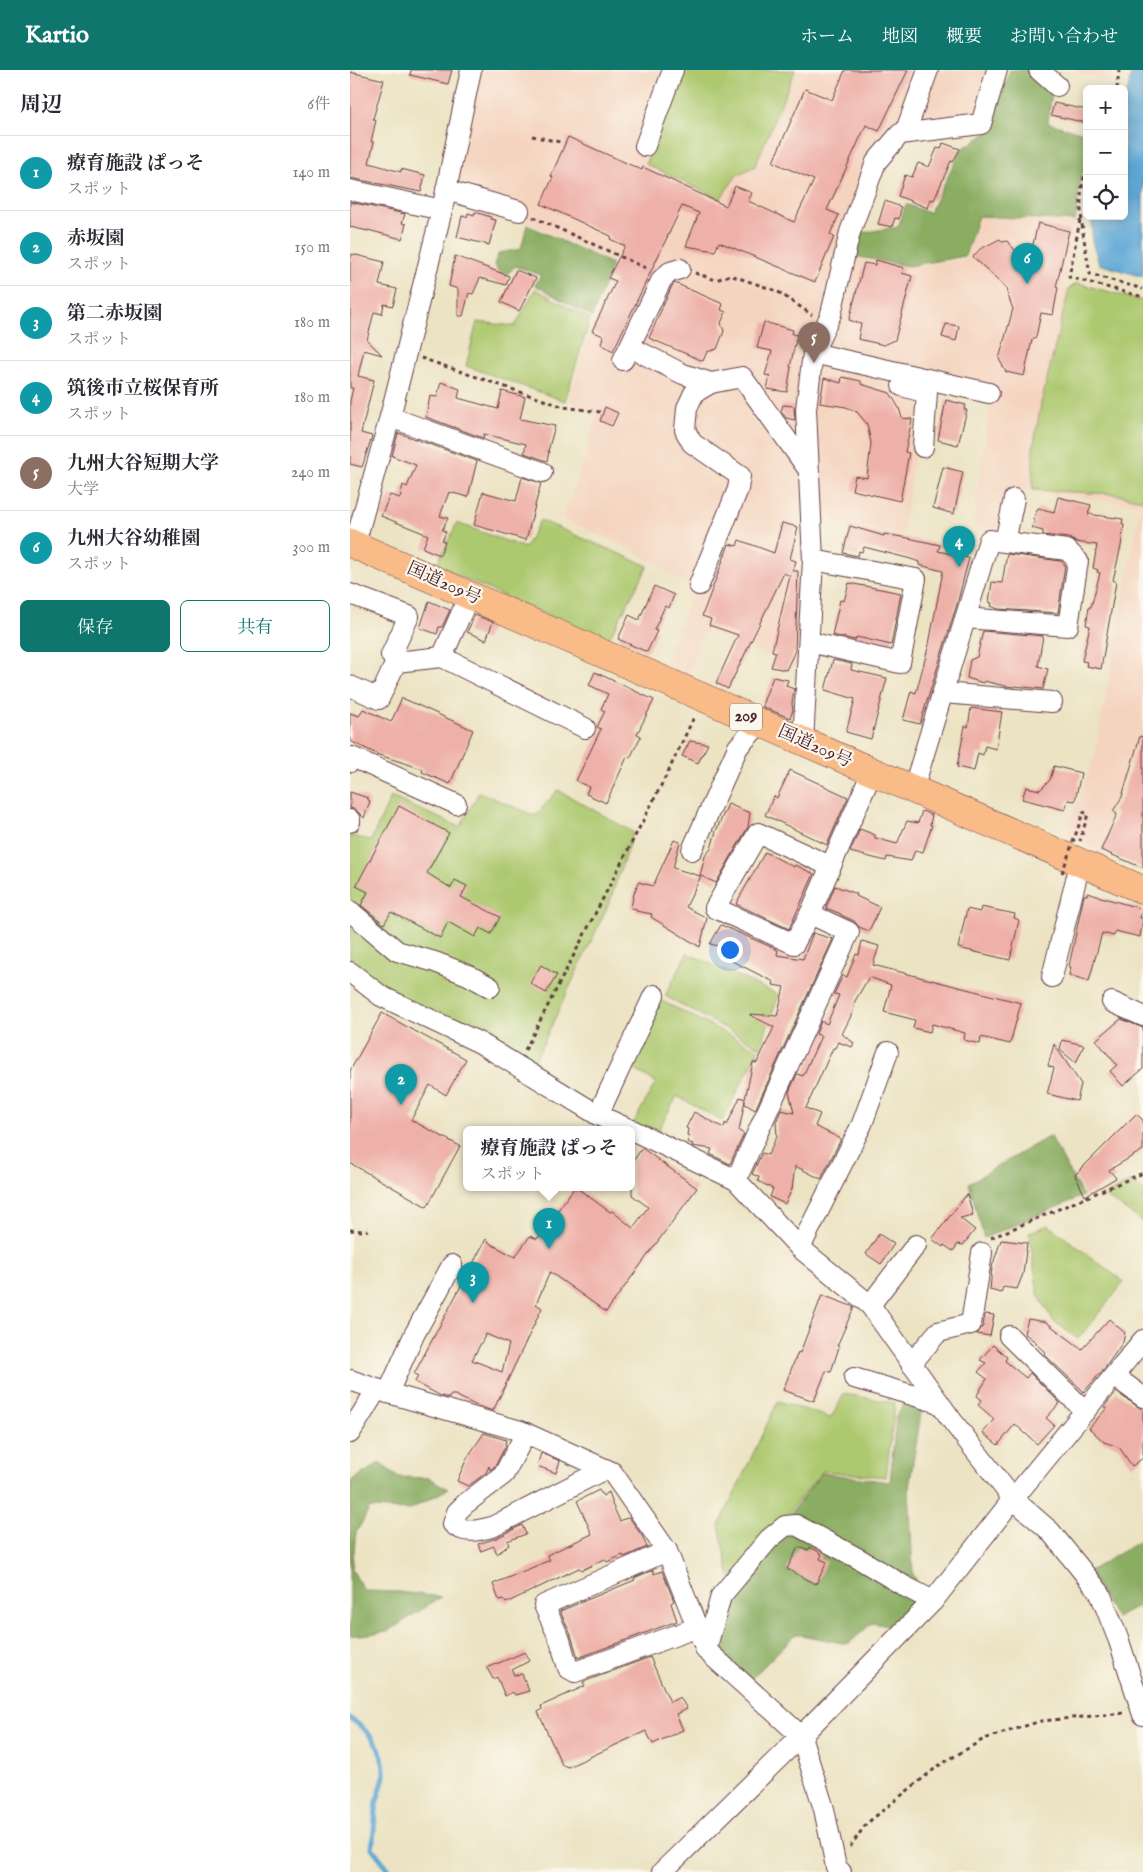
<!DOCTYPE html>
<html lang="ja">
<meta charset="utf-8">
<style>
:root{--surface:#fff;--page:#f7f7f7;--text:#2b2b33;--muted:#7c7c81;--line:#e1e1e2;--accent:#0f766e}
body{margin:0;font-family:"IM FELL English","Noto Serif JP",serif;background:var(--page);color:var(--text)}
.controls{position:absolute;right:15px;top:15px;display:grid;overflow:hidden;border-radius:8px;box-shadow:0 2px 12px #0003}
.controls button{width:45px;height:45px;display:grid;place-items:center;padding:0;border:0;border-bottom:1px solid var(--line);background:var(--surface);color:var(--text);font:25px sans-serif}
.you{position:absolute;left:379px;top:879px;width:18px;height:18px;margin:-12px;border:4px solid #fff;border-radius:50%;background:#1a73e8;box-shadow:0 0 0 8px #1a73e833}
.badge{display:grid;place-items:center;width:32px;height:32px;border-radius:50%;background:var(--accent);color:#fff;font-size:16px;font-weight:700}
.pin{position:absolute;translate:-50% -41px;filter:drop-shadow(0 1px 2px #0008)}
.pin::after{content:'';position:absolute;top:26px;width:18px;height:15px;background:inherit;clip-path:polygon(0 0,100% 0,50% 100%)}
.popup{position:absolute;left:113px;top:1056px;width:172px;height:65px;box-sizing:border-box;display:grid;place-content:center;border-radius:8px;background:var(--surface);filter:drop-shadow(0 1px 4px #0005);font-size:16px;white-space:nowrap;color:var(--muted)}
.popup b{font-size:19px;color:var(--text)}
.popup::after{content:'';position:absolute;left:50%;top:100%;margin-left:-10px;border:10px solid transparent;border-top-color:var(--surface)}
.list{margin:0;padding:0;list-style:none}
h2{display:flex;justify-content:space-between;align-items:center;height:65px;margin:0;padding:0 20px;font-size:21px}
h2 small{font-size:16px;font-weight:400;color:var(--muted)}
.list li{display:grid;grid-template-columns:32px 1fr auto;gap:15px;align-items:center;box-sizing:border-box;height:75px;padding:0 20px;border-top:1px solid var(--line)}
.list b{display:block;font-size:19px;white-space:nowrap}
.list p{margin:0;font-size:16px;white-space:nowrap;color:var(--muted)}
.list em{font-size:16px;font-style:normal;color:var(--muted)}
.actions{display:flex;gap:10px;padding:15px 20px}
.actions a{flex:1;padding:11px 0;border:1px solid var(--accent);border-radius:8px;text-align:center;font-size:18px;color:var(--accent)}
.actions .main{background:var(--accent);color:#fff}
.icon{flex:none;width:28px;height:28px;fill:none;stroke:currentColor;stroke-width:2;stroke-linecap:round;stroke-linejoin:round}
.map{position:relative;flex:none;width:793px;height:1802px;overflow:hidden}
header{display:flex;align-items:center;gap:30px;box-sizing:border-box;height:70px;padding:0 25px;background:var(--accent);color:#fff}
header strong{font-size:24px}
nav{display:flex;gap:28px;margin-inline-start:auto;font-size:18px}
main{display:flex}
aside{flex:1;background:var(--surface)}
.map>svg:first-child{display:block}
</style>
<header>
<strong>Kartio</strong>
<nav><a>ホーム</a><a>地図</a><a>概要</a><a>お問い合わせ</a></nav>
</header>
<main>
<aside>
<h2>周辺<small>6件</small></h2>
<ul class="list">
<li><span class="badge" style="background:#0f9aa8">1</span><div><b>療育施設 ぱっそ</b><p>スポット</p></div><em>140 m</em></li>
<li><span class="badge" style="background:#0f9aa8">2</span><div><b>赤坂園</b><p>スポット</p></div><em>150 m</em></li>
<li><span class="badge" style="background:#0f9aa8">3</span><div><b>第二赤坂園</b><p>スポット</p></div><em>180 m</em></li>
<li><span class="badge" style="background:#0f9aa8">4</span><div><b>筑後市立桜保育所</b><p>スポット</p></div><em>180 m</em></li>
<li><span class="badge" style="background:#8d6e63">5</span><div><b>九州大谷短期大学</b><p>大学</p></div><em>240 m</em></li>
<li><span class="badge" style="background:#0f9aa8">6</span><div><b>九州大谷幼稚園</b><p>スポット</p></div><em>300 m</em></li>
</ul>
<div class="actions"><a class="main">保存</a><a>共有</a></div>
</aside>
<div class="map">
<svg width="793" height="1802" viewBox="0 0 793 1802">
<rect width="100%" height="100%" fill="#fbf7ec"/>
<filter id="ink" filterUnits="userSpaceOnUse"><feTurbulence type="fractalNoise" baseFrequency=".02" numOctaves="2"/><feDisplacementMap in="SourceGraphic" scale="10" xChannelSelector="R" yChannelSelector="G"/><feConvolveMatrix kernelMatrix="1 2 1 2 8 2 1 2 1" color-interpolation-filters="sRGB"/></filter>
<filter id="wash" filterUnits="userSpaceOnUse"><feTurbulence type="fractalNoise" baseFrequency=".0096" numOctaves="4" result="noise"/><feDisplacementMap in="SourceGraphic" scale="20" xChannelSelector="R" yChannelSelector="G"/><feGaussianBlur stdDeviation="1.12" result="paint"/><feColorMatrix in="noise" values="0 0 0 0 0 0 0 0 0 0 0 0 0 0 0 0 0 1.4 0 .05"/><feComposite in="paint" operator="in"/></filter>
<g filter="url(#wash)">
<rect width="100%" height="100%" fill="#ece3c3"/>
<!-- built -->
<g fill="#f4d4bf">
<path d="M129,0H657L640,58L554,70L526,85L502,187L552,199L616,189L629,147L725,153L713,219H719L727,213L793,231V703L778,694L749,780L715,767L745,684L791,435L674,420L673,416L665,467L632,461L623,451L640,333L575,314L553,465L454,446L450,598L355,559L337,607L313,599L340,527L338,515L282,479L212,449L238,380L240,361L247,348L220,330L236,272L265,193L185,155L103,128Z"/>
<path d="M720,0H761V12Z"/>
</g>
<!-- green -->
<g fill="#adc970" stroke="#7c744e">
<path d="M332,0H445L405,96L387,105L370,129L296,94Z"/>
<path d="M727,213L793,231V430L762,424L683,420V379L691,334L719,219Z"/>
<path d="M185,219L240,249L215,331L116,296L127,252L165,256Z"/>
<path d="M190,450L298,496L257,572L86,496L107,453L175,478Z"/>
<path d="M208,720L283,762L260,831L183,995L34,919L0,895V766L21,770L41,727L110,757L129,722L185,746Z"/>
<path d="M337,883L429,925L410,977L315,926Z"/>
<path d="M308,929L409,980L372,1051L327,1026L305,1066L282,1056L306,1012L278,996Z"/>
<path d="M780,1112L793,1120V1152L755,1126Z"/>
<path d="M698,1155L774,1212L728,1269L703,1251L688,1224L679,1163Z"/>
<path d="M494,1324L545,1333L536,1407L473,1401L417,1468L380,1508L369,1456L428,1331L481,1348Z"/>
</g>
<!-- forest -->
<g fill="#8aad62" stroke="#6a6646">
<path d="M660,0H684L702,21L698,53L737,64V92L731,106L725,151L628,146L615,186L558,196L504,186L510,163L548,157L556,134L579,143L612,79L640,61Z"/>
<path d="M177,155L262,194L242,247L185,215L191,205L165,196L153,209L144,194L149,183L171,179Z"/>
<path d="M700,1066L733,1126L634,1168L619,1113Z"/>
<path d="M559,1324L574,1325L559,1417L563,1504L574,1526L551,1558L522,1553L498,1574L446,1564L398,1612L362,1578L371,1533L472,1403L540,1412L546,1347Z"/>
<path d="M29,1393L49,1407L79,1408L98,1419L59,1440L20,1438L6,1463L2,1499L14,1521L49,1522L91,1527L37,1562L0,1566V1412Z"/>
<path d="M793,1469V1534L766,1548L738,1502Z"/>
</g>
<!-- water -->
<path fill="#5ea8d6" stroke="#546480" d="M782,0H793V207L749,194L742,171V146H774V38Z"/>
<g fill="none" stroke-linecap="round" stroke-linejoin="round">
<!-- stream -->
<path stroke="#5ea8d6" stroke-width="5" d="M0,1648C20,1662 35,1679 34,1705C33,1714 29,1723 27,1731C25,1747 24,1762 22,1778L41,1802"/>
</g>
<g id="blocks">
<!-- building -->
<g fill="#eeb1a9" fill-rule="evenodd">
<path d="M61,0H102L98,14L60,5Z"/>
<path d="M495,0H558L529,61L516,55L477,140L489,145L480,164L484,167L465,212L369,172L365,181L336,176L349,143L332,136L263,281L251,274L253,266L242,261L266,211L258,208L275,176L260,169L261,166L191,134L203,107L201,106L218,67L292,100L293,97L376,136L385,116L402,123L398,131L444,152L464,110L423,92L455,19L482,30Z"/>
<path d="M0,2L34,10L23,49L26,50L21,72H24L19,93L51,102V99L75,105L71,122L0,108Z"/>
<path d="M704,33L737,40V53L701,45Z"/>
<path d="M593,73L610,79L603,92L601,91L584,130L581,129L578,138L548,126L555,105L562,107L568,93L579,97L587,78L591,79Z"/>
<path d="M535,131L551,137L549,149L545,148L542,157L528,154Z"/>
<path d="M0,132L55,144L52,153L56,154L52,169L18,160V161L0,157Z"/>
<path d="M125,142L141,147L140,149L146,150L139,175L107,167L112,146L117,147L118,143L124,145Z"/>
<path d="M688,153L719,161L706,217L708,218L703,245L691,243L686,267L682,270L674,306L656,302L649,289L663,239L657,223L658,219L623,187L630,179L650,169L652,172L657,171L678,195Z"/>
<path d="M2,184L34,192L29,215L47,219L43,236L34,234L32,244L24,242L17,270L32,285L14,280L8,306L24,310L11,363L22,366L12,397L0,394V331L3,318H0V191Z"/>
<path d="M105,186L159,206L156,215L130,208L123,224L119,223L113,246H108V219L99,216Z"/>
<path d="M526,190L554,198L552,203L562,206L545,270L534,275L508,269L511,254L499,250L514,193L525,195Z"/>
<path d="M166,200L186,208L169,241L151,232Z"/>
<path d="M325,213L373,234L371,240L376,242L371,253L374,261L367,279L357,282L353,291L299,268L316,229L322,216Z"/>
<path d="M414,252L443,260L442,264L447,265L440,297H441L437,322L417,319L420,306L415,305L422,281L407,278Z"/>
<path d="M596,254L609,256L606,271L592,267Z"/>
<path d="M492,307L511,311V314L540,323L549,338L552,348L562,349L555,382L559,383L550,431L502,420L505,406L517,408L521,373L517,354L507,342L496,337L470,333L474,308L491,313Z"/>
<path d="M91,312L110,319L108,328L148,339L152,321L175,327L170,349L205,356L198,381L199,382L197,391L174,383L176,374L134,364L133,368L76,347L80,326L87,327Z"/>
<path d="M596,330L616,335L614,340H617L608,375L588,370Z"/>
<path d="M433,335L444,336L445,350L436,348L431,341Z"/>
<path d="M255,337L268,343L262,356L250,351Z"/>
<path d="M48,363L127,391L118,427L99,422L90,446L98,448L92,460L96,462L92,471L95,472L90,485L73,478L78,465L31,446L40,425L50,428L53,415L57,417L66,395L42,386Z"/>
<path d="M593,397L613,402L604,444L583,438Z"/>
<path d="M172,407L191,413L176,470L124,455L133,422L166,431Z"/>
<path d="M708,427L741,435L738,444L773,449L772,454L774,455L771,476L763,510L766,512L751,599L736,596L737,592L732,591L740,556L736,555L739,537H741L750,503L747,502L748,500L743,498L747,475L726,472L719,468L693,465V461L682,458L685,451L683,450L688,438L704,442Z"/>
<path d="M432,453L448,457L440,489L446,491L443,501H448L445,581L436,600L421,597L426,582L422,581L440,506L434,503L378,619L366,613L388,565L359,555L361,549L352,546L379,474L387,476L389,470L424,483Z"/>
<path d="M500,456L534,466V464L558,468L590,475L588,481L619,488L607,534L570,654L553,650L561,621L566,623L579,574L593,501L569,495V492L561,489L514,477L512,482L509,481L508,486L493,483Z"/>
<path d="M657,484L711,491L715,495L708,543L648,539L641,536L642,533L639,532L642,512L652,513Z"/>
<path d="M499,513L551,523L541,575L507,567L505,570L482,565L490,530L494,531Z"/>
<path d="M304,516L324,525L319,538L315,536L304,560L307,561L297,582L268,569L279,545L289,550Z"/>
<path d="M79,531L100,540L92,557H89L87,564L70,558Z"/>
<path d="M125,545L143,552L136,570L117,562Z"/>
<path d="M633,561L693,566L688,596L698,599L693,619L665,616V617L655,616L634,611L633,613L617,608L620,590L627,587Z"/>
<path d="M483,590L502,594L501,600L537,608L521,669L496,662L505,629L475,620Z"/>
<path d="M245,602L304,630L287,664L291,666L280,688L277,687L256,733L236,724L239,717L226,711L251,659L247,657L255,641L251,639L258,624L239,615Z"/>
<path d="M423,607L438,610L436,616L444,619L442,634L443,640L440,648L413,637V632Z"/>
<path d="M52,628L123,660L100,714L72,702L73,699L29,685L0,671V643L9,646L13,639L41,652Z"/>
<path d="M621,638L652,642L646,679L635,676L633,685L628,683L624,701L607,697L615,656L618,657Z"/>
<path d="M790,666L793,667V798L751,780L767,744L763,741L772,727Z"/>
<path d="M340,671L358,674L348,693L332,686Z"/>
<path d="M704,696L731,703L725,731L718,730L715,740L672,729L676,717L690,720L700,710Z"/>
<path d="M440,700L498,727L477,775L415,745L424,726L427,728Z"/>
<path d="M0,722L18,728V730L20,731L14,748L6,740L0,738Z"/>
<path d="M378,734L400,743L398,757L366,813L351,806L336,837L357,848L350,877L301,847L302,844L286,841V839L281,838L283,827L288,812L303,816L324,770L330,772L323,798L350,806L355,786L361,779L366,761Z"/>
<path d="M49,736L99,763L77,803L101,818L105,810L117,816L111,827L150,847L141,864L130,858L125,867L98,852L90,868L41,842L34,854L11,835L18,822L6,816Z"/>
<path d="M572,741L582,745L580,755H582L573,782L565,780L561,791L537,787L536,791L500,782L510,759L525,765V768L547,774L557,751L568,753Z"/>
<path d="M415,782L444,797L445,795L464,804L439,859L386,834Z"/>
<path d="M485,816L507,824L506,826L530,837L519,861L509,857L504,851L491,845V844L476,838Z"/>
<path d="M737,823L792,839L790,848H793L790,867L765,861L764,866L752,863L739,911L719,905L721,897L719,896L734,825H737Z"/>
<path d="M631,837L665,844L664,848L669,850L660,890L608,878L617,839L630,842Z"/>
<path d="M371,855L428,880L427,885L453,889L463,863L483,869L405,1040L395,1034V1030L389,1061L394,1064L380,1094L360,1084L362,1079L342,1076L343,1074L337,1072L340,1066L337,1065L338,1059L336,1058L344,1042L374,1058L375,1053L377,1055L390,1027L395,1029L403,992L407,993L424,957L400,945V944L427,946L434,917L423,915L424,912L378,889L381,879L360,874Z"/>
<path d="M512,871L529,876L523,895L671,933L660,974L631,967L630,974L614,970L615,963L582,954L580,962L563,958L565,950L534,942L541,915L519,907L505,931L503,942L492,964L504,973L502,977L488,972L485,978H483L456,1038L470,1044L465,1056L491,1069L471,1109L445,1096L442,1119L435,1134L420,1127L423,1119L408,1111L409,1107L402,1104L412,1083L418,1085L427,1066L426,1052L431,1040L444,1043L439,1022L447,1004L453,1006L471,966L466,964L471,951L477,954L489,925L484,924L493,905L497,907L506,884L509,885Z"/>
<path d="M191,895L207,905L196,923L180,913Z"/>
<path d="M32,943L116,989L96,1025L80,1015L61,1050L110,1076L77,1137L0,1093V1001Z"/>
<path d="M771,949L793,958V999L773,1016L760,1001L767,995L746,970Z"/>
<path d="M712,970L734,975L726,993L710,980Z"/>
<path d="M704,974L731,1014L727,1031L697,1024L704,998L698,996Z"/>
<path d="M786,1044L793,1050V1080L759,1100L766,1108L735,1126L725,1105Z"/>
<path d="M292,1078L347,1118L256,1242L200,1202L186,1234L192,1238L143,1341L125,1335L105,1325H101L99,1328L91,1326L65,1312L68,1306L64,1304L136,1169L141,1174L165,1187L180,1166L187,1169L224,1118H227L260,1142L262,1141L283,1158L298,1137L282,1125V1093ZM136,1264L159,1274L152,1302L122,1290Z"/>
<path d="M617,1124L623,1145L610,1148L625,1160L613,1175L608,1174L603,1181L594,1175L593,1177L582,1169Z"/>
<path d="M529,1164L544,1174L531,1194L516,1184Z"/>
<path d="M651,1170L677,1173L673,1204L667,1219L653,1217L651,1223L640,1220L642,1197Z"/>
<path d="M472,1225L504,1237L487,1276L489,1277L481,1302L476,1301L464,1331L433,1320L448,1282L450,1283Z"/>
<path d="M635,1244L644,1245L640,1266L627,1264L633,1256Z"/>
<path d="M678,1249L696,1252L732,1279L759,1249L775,1263L773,1272L757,1295L734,1322L694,1284L695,1282L686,1274L687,1273L674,1263Z"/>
<path d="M643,1275L657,1287L655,1291L676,1308L680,1303L710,1333L696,1348L704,1355L687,1374L665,1354L648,1375L633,1363L644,1349L628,1335L632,1330L627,1326L630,1320L637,1309L628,1302L636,1293L630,1290Z"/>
<path d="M766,1322L793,1340V1388L782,1396L769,1377L754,1372L739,1358L757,1338L754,1337Z"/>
<path d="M134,1363L156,1370L155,1374L156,1375L145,1396L140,1400L139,1396L136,1403L118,1416L107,1411L117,1388Z"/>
<path d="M191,1383L210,1391L206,1403L187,1396Z"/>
<path d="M249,1420L253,1426L259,1422L262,1431V1434L270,1451L279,1447L292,1466L297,1477L274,1487L273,1485L257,1492L255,1489L232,1500L229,1498L156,1533L153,1529L149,1530L143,1514L200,1490L197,1485L242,1464L227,1431Z"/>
<path d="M172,1455L176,1464L157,1471L159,1475L147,1484L144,1476L131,1481L128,1474L147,1468Z"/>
<path d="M448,1477L458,1480L460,1477L472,1484L470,1489L477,1492L466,1514L437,1499Z"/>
<path d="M303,1500L304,1504L312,1501L324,1531L321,1533L327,1551L228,1588L221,1565L210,1541L285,1510L284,1508Z"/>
<path d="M175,1582L179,1591L162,1600L164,1605L172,1604L179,1621L165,1625L163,1622L155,1626L147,1607L143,1609L137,1598Z"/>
<path d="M300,1587L320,1632L330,1627L337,1639L326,1644L333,1660L303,1674L296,1661L218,1697L212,1695L188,1642L192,1639L191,1636L235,1616L233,1612Z"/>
</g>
</g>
</g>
<g filter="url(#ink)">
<use href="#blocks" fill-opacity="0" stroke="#623c42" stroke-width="1"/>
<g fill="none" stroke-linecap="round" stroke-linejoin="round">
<defs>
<g id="minor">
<path d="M689,0L707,16"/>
<path d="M555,63L578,0"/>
<path d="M295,76L323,0"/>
<path d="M0,120L92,140"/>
<path d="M96,120L169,141"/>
<path d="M280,277L333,304L361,313L392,307L458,399"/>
<path d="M463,283L639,323"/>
<path d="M273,290L312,209L320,202L330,199"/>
<path d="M552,316L577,323L573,377"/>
<path d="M40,347L192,402"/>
<path d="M655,472L664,429"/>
<path d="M5,474L40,347L92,140L121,0"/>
<path d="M349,515L388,419L390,406L342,373L335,360L337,338L344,323L361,313"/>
<path d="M0,524L59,546L41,585L46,592"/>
<path d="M119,526L92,587L235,658"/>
<path d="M459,572L550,593L566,509L463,490"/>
<path d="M0,616L29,629L46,592L92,587"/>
<path d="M593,623L702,632"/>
<path d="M453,672L463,490L456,339L463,283L481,244L500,162L526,92L550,64L631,54L647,0"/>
<path d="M0,692L2,687L106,734"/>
<path d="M563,720C588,637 614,553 639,470L717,480L728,491L718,556L615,548"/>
<path d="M0,750V752"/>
<path d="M342,780L388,677L410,653"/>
<path d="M0,841L47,881L85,892L118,905L140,917"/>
<path d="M460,844L444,874L365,838L408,763L480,796"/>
<path d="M0,902L31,926L130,973L248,1045L281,1060"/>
<path d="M702,907L730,793"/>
<path d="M762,932L793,946"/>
<path d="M248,1045L304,925"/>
<path d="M282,1060L386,1110L450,1178L520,1235L603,1352L663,1429L700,1461L750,1523L769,1571L793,1645"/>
<path d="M386,1110L499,862L460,844L522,702"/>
<path d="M450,1178L512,1054L538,982"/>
<path d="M520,1235L566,1175"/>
<path d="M659,1266L735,1341"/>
<path d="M561,1294L588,1262L621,1254L632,1183"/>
<path d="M764,1306L793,1327"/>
<path d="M504,1308L589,1333"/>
<path d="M0,1310L38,1323L171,1361L262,1402L317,1481L356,1580L451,1666L474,1739L486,1797L491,1802"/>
<path d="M38,1323L64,1265L102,1195"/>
<path d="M0,1363L27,1319"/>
<path d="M176,1363L154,1404L115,1434L107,1442L103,1454C115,1465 128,1460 142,1457L255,1399"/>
<path d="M317,1481L194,1535L210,1570L218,1598L225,1602L348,1557"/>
<path d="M356,1580L371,1526L419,1469L435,1456L446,1455L511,1490L556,1517L583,1531"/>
<path d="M312,1802L451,1666L583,1531L663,1429L793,1270"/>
</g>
<path id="highway" d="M0,473L793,820"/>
</defs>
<!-- minor casing -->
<use href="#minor" stroke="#623c42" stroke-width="22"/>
<!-- highway casing -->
<use href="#highway" stroke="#623c42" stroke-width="29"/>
<!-- path -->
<g stroke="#623c42" stroke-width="3" stroke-dasharray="4 4" stroke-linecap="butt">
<path d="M767,19L769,0"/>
<path d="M182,66L210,72"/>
<path d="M737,99C724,128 735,174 740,204L793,219"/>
<path d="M183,147L298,199"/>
<path d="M730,150L719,207L793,227"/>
<path d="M345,203L366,210L380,205L427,221L462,245"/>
<path d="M71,288L214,337L250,342"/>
<path d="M728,758L733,742L738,744L730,771"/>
<path d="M175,980L318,702L344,647"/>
<path d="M0,1160L13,1161L18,1160"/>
<path d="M641,1168L793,1103"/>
<path d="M500,1777L516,1754L588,1696L634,1669L691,1651L775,1643"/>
</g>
<!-- minor -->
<use href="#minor" stroke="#fff" stroke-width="20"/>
<!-- highway -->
<use href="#highway" stroke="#f9bc89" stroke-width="28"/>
<!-- path-bridge -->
<path stroke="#623c42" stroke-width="3" stroke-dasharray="4 4" stroke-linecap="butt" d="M712,803L728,758"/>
</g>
</g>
<g text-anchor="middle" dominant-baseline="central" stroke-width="4.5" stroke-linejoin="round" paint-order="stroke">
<!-- shield labels -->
<rect fill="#fbf7ec" stroke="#7f6065" stroke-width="1" x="380" y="633.5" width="32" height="27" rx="4"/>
<g font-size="16" font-weight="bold" fill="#4a1f2b">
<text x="396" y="647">209</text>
</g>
<!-- street labels -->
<g font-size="18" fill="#4a1f2b" stroke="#fbf7ec">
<text transform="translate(94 514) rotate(24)">国道209号</text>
<text transform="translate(465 677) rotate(24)">国道209号</text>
</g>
</g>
</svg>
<div class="controls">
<button>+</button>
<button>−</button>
<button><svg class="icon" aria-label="locate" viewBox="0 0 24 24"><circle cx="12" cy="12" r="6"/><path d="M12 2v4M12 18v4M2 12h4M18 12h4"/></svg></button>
</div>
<div class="you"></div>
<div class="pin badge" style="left:199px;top:1179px;background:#0f9aa8">1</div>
<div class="popup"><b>療育施設 ぱっそ</b>スポット</div>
<div class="pin badge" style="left:51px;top:1035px;background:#0f9aa8">2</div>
<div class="pin badge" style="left:123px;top:1233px;background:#0f9aa8">3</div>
<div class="pin badge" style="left:609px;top:497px;background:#0f9aa8">4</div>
<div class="pin badge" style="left:464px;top:293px;background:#8d6e63">5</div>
<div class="pin badge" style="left:677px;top:214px;background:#0f9aa8">6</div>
</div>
</main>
